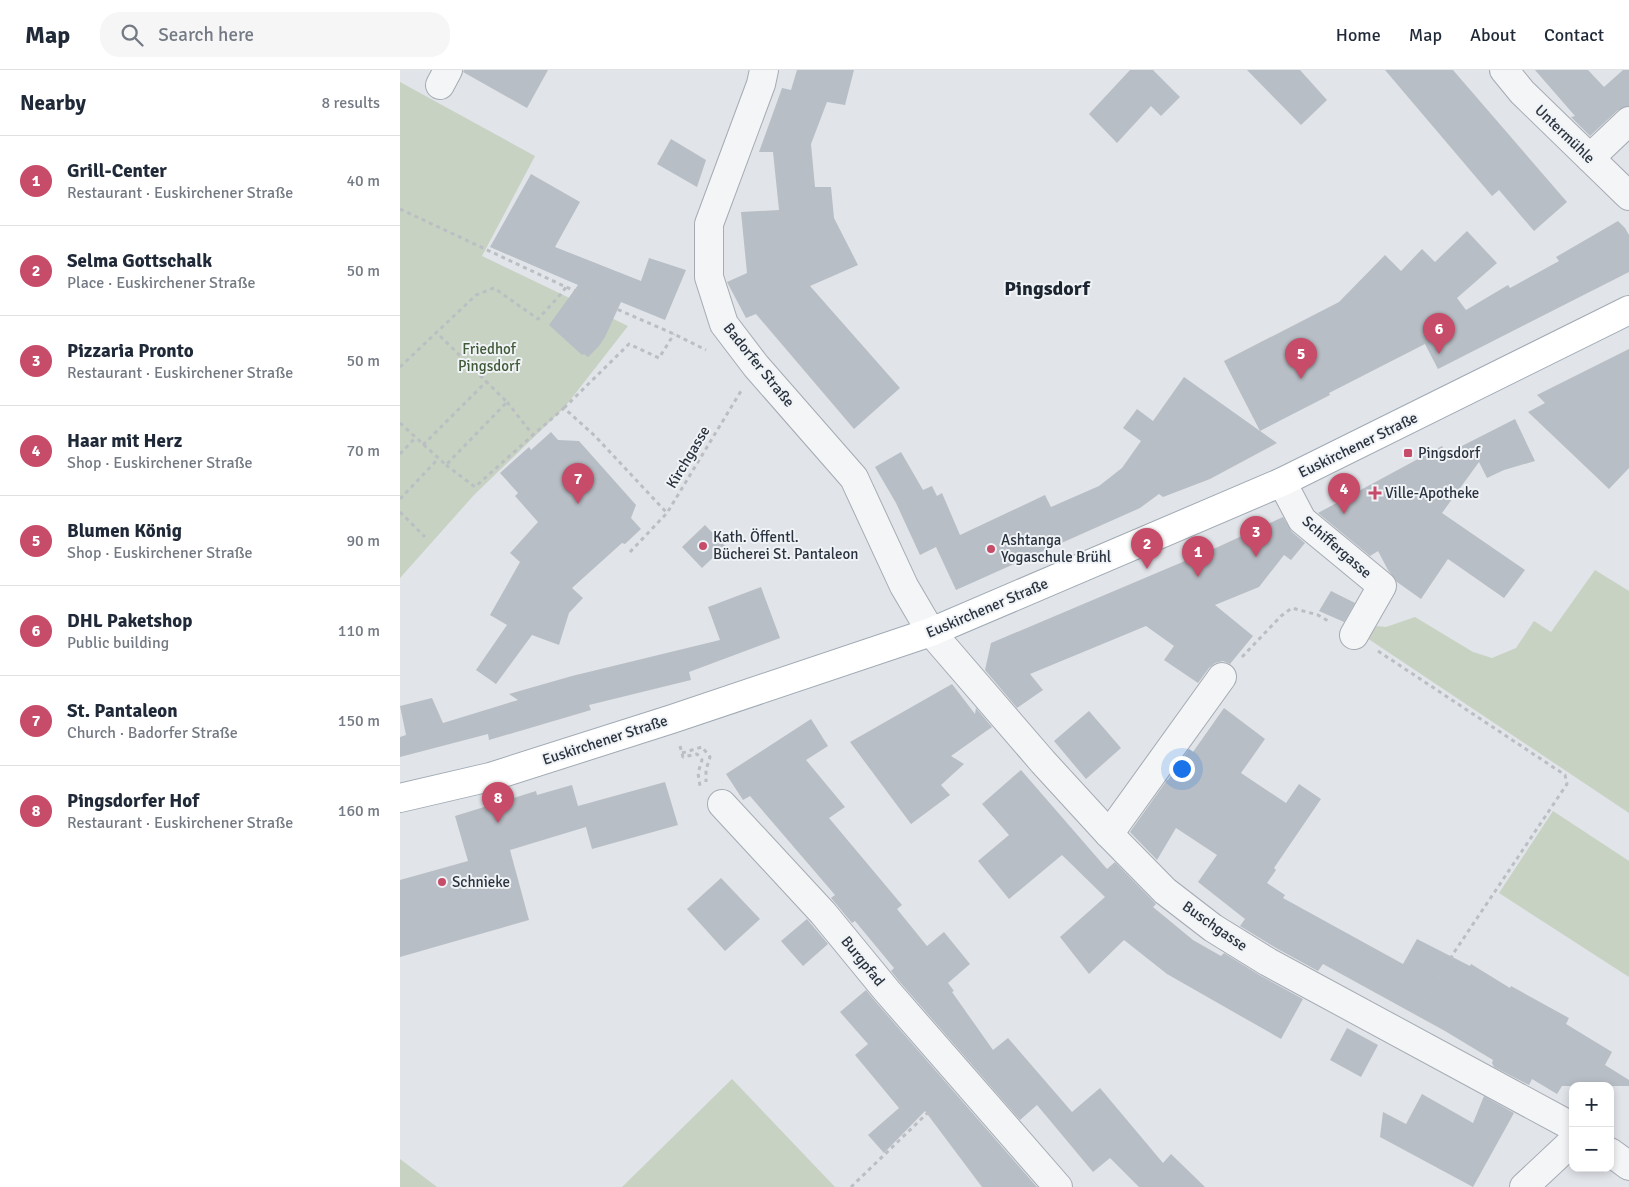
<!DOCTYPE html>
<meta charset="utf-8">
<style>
:root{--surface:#fff;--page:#f6f6f7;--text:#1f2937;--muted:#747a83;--line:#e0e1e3;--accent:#c74c69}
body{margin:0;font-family:Signika,sans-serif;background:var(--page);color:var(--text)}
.controls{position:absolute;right:15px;bottom:15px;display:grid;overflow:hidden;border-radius:10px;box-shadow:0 2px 8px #0003}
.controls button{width:45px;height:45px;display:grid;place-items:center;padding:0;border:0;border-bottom:1px solid var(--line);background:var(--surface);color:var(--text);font:25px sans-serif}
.you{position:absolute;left:781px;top:698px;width:18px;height:18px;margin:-12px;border:4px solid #fff;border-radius:50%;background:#1a73e8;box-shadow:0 0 0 8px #1a73e833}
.badge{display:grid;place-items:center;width:32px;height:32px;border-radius:50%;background:var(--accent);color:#fff;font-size:16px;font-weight:700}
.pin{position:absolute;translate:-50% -41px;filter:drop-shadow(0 1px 2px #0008)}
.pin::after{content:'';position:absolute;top:26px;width:18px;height:15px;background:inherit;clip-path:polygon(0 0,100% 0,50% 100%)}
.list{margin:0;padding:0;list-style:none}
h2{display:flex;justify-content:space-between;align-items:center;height:65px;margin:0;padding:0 20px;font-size:21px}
h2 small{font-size:16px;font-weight:400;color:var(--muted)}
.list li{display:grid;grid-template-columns:32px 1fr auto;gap:15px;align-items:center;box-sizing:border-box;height:90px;padding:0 20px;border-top:1px solid var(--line)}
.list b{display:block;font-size:19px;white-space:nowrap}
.list p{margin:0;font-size:16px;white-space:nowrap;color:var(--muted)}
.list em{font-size:16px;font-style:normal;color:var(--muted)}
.icon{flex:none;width:28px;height:28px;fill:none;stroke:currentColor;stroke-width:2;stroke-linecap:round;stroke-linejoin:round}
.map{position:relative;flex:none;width:1229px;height:1117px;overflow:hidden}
header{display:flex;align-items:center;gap:30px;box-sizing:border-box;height:70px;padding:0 25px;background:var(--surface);border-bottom:1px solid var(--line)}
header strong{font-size:24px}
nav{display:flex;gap:28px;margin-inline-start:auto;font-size:18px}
.search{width:350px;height:45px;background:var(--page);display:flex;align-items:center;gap:12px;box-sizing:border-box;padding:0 18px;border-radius:20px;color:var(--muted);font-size:19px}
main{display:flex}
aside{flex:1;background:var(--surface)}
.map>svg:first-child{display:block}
</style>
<header>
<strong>Map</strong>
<div class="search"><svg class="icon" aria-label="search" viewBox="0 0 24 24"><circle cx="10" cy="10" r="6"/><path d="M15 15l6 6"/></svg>Search here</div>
<nav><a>Home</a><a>Map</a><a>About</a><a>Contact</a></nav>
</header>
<main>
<aside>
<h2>Nearby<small>8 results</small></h2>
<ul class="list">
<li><span class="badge">1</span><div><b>Grill-Center</b><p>Restaurant · Euskirchener Straße</p></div><em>40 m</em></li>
<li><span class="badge">2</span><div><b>Selma Gottschalk</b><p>Place · Euskirchener Straße</p></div><em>50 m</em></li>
<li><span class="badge">3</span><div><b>Pizzaria Pronto</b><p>Restaurant · Euskirchener Straße</p></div><em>50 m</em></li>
<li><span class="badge">4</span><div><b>Haar mit Herz</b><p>Shop · Euskirchener Straße</p></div><em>70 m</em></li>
<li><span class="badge">5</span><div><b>Blumen König</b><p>Shop · Euskirchener Straße</p></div><em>90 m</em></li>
<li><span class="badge">6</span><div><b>DHL Paketshop</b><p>Public building</p></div><em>110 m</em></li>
<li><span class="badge">7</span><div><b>St. Pantaleon</b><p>Church · Badorfer Straße</p></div><em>150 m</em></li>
<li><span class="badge">8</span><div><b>Pingsdorfer Hof</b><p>Restaurant · Euskirchener Straße</p></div><em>160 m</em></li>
</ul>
</aside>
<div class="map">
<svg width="1229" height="1117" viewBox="0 0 1229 1117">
<rect width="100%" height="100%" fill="#e1e4e9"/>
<!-- green -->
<g fill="#c7d2c2">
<path d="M0,12L135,86L82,186L228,256L164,338L74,425L0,508Z"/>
<path d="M1195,500L1229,521V743L967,568L977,556L986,557L1015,547L1073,582L1092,588L1116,578L1134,551L1151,562Z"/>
<path d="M1153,741L1229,791V907L1099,823Z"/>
<path d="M332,1009L435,1117H222Z"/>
<path d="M0,1089L37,1117H0Z"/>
</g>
<!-- building -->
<g fill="#b8bec5">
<path d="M64,0H148L127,38L63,2Z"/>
<path d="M397,0H454L445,35L427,32L411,74L415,117H431L434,148L458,195L410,216L500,318L454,359L356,244L346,248L327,212L347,203L341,142L379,140L373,82H359L382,18L391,20Z"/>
<path d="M730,0H753L780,27L761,46L751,36L717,73L689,44Z"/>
<path d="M847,0H900L927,30L901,55Z"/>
<path d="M985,0H1053L1167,132L1134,161L1099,120L1092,126Z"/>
<path d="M1135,0H1188L1204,17L1223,0H1229V36L1218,40L1190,66L1171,47L1175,46Z"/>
<path d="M271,69L306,90L297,117L257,94Z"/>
<path d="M131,104L180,132L155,177L241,211L249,188L286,200L265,250L221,232L205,267L199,276L188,287L184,284L182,285L149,255L178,215L90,177Z"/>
<path d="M1218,151L1225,158L1229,165V202L1038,299L1025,274L929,323L930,325L860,361L824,291L939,232L985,185L1001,201L1022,179L1035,192L1067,161L1097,193L1057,228L1066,240L1108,215L1110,218L1159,191L1156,187Z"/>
<path d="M1229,279V398L1209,419L1128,342L1145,333L1137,325Z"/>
<path d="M784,307L877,373L810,409L763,427L759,424L740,438L556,520L536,477L520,485L496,433L475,397L501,382L523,420L532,416L537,426L542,423L560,465L645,425L651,437L699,416L722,398L741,371L723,358L737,339L753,351Z"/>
<path d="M1115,349L1135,391L1104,400L1087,408L1079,392L1042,443L1125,500L1104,528L1048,489L1021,529L997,512L988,500L978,481L970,486L918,443L1042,376L1046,384Z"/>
<path d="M151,362L158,370L179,371L236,435L231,448L241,459L225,474L222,473L172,518L183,528L169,543L159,575L132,565L96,614L76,600L107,555L90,545L120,492L110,483L138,452L115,426L118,423L100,403L129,377L131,380Z"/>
<path d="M883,447L892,462L905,473L891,490L884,485L859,517L815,535L853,566L830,594L823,591L815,593L809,598L798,613L764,590L774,576L746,556L630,604L643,620L617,638L585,600L591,573L818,477Z"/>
<path d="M305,455L325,476L302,498L282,477Z"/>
<path d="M361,517L380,568L289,602L291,610L189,635L191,640L89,670L88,664L0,687V667L6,665L0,636L32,628L43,653L118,630L109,624L172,606L320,570L308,537Z"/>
<path d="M931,521L955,533L944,552L919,541Z"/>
<path d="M552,614L575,644L576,638L592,657L551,686L564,694L541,715L550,725L511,754L450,672Z"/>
<path d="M824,638L865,669L841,703L886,733L899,714L921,729L874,798L876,800L867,813L885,825L883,828L1003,894L1017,869L1070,896L1071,894L1110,918L1111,916L1169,948L1166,954L1212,982L1205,995L1229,1010V1016H1162L1157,1024L1132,1009L1129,1015L1094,997L1092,993L1093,990L1045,961L923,894L918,901L876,878L840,856L845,849L798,812L817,785L776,758L757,790L730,762L767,710H768L789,679L793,682Z"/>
<path d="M689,641L721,678L686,709L654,671Z"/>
<path d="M411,649L428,676L406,690L445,737L429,748L502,835L497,839L527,876L544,862L570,894L548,913L554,921L552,922L593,980L608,968L672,1042L700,1018L763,1093L771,1084L805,1117H739L710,1088L693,1102L637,1035L620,1050L499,911L491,901L494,898L455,851L452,853L431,828L435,825L350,726L343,730L326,704Z"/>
<path d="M621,700L707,799L715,792L756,834L753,837L793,870L821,886L824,883L861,906L903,929L881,969L767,904L724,870L689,904L660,867L705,827L662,785L609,829L578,791L609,765L582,734Z"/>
<path d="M265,712L278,755L192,779L186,757L110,780L129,850L0,887V810L68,791L55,746L136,721L137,725L172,715L178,736Z"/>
<path d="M321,808L360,849L325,881L287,839Z"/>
<path d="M407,849L428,874L403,896L381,871Z"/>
<path d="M466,920L475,931L637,1117H582L525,1041L484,1083L468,1065L499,1038L455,985L468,974L440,942Z"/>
<path d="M947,958L978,975L961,1007L930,990Z"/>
<path d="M1022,1024L1073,1053L1084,1026L1114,1043L1073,1117L980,1067L983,1042L1006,1054Z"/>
</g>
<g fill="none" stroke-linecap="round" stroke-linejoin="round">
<defs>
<g id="minor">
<path d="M364,0L361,14L309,154V207L324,254L356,296L454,408L504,516L531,562L643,692L709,764L765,821L813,858L868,892L1173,1057"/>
<path d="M1104,0L1122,22L1229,126"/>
<path d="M40,15L48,0"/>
<path d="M1190,88L1229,51"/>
<path d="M882,412L902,450L982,516L954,565"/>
<path d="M322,734L423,843L487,921L658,1117"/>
<path d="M709,764L822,607"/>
<path d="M1210,1082L1229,1096"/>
<path d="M1124,1117L1173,1071"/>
</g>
<path id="major" d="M0,728L90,707L272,649L531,562L882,412L1229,240"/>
</defs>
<!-- minor casing -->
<use href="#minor" stroke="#a6abb3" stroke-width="30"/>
<!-- major casing -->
<use href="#major" stroke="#a0aab4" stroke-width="30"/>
<!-- path -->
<g stroke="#bbbfc3" stroke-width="3" stroke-dasharray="4 4" stroke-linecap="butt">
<path d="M0,139L166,217L274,264L306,280"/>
<path d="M0,297L76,225L94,218L138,249L161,224L166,217"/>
<path d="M107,332L133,365L164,338L195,366L267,443"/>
<path d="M164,338L229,274L259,288L274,264"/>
<path d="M0,353L46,395L107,332L37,263"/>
<path d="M23,375L87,311"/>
<path d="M0,384L15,368"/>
<path d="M46,395L75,417L133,365"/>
<path d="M0,429L38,389"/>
<path d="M0,442L25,467"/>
<path d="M230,482L267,443L341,321"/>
<path d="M978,581L1165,705L1167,714L1055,881L1019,943"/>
<path d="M842,587L881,546L892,538L918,545L930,552"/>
<path d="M280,676L283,687L297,684L302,690L298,703L300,716"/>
<path d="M282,683L302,677L310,687L306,700V712"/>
<path d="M451,1117L543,1028"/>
</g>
<!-- minor -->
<use href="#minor" stroke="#f3f5f7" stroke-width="28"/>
<!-- major -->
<use href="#major" stroke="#fff" stroke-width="28"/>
</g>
<!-- markers -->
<g fill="#c74c69" stroke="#f0f3f6" stroke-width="2">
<rect x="1003" y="378" width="10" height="10" rx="2.5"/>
<path d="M972.5 415.5h5v5h5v5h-5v5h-5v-5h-5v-5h5z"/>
<circle cx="303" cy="476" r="5"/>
<circle cx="591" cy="479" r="5"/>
<circle cx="42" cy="812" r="5"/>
</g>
<g text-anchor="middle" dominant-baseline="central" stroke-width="4" stroke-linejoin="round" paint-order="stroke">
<!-- street labels -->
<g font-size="15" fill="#2a333f" stroke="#f0f3f6">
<text transform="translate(1165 64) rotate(44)">Untermühle</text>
<text transform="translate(359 295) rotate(51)">Badorfer Straße</text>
<text transform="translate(958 375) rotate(-26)">Euskirchener Straße</text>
<text transform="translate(288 387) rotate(-59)">Kirchgasse</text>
<text transform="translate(937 477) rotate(41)">Schiffergasse</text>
<text transform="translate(587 538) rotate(-23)">Euskirchener Straße</text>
<text transform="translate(205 670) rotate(-18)">Euskirchener Straße</text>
<text transform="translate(815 856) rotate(35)">Buschgasse</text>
<text transform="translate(463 891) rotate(51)">Burgpfad</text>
</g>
<!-- park labels -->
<g font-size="15" fill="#415a38" stroke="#f0f3f6">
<text x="89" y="279">Friedhof<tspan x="89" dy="17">Pingsdorf</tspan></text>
</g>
<!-- poi labels -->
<g font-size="15" fill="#2a333f" stroke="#f0f3f6" text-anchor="start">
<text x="1018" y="383">Pingsdorf</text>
<text x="985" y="423">Ville-Apotheke</text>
<text x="313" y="467">Kath. Öffentl.<tspan x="313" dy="17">Bücherei St. Pantaleon</tspan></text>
<text x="601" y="470">Ashtanga<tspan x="601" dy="17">Yogaschule Brühl</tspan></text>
<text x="52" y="812">Schnieke</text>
</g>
<!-- district labels -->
<g font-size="20" font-weight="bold" fill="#1c2530" stroke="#f0f3f6">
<text x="647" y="218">Pingsdorf</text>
</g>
</g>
</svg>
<div class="controls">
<button>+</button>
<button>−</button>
</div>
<div class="you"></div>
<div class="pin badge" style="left:798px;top:507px">1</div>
<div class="pin badge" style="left:747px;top:499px">2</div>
<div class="pin badge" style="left:856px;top:487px">3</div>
<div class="pin badge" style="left:944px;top:444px">4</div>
<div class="pin badge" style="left:901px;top:309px">5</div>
<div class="pin badge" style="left:1039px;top:284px">6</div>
<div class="pin badge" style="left:178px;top:434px">7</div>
<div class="pin badge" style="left:98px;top:753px">8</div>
</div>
</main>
